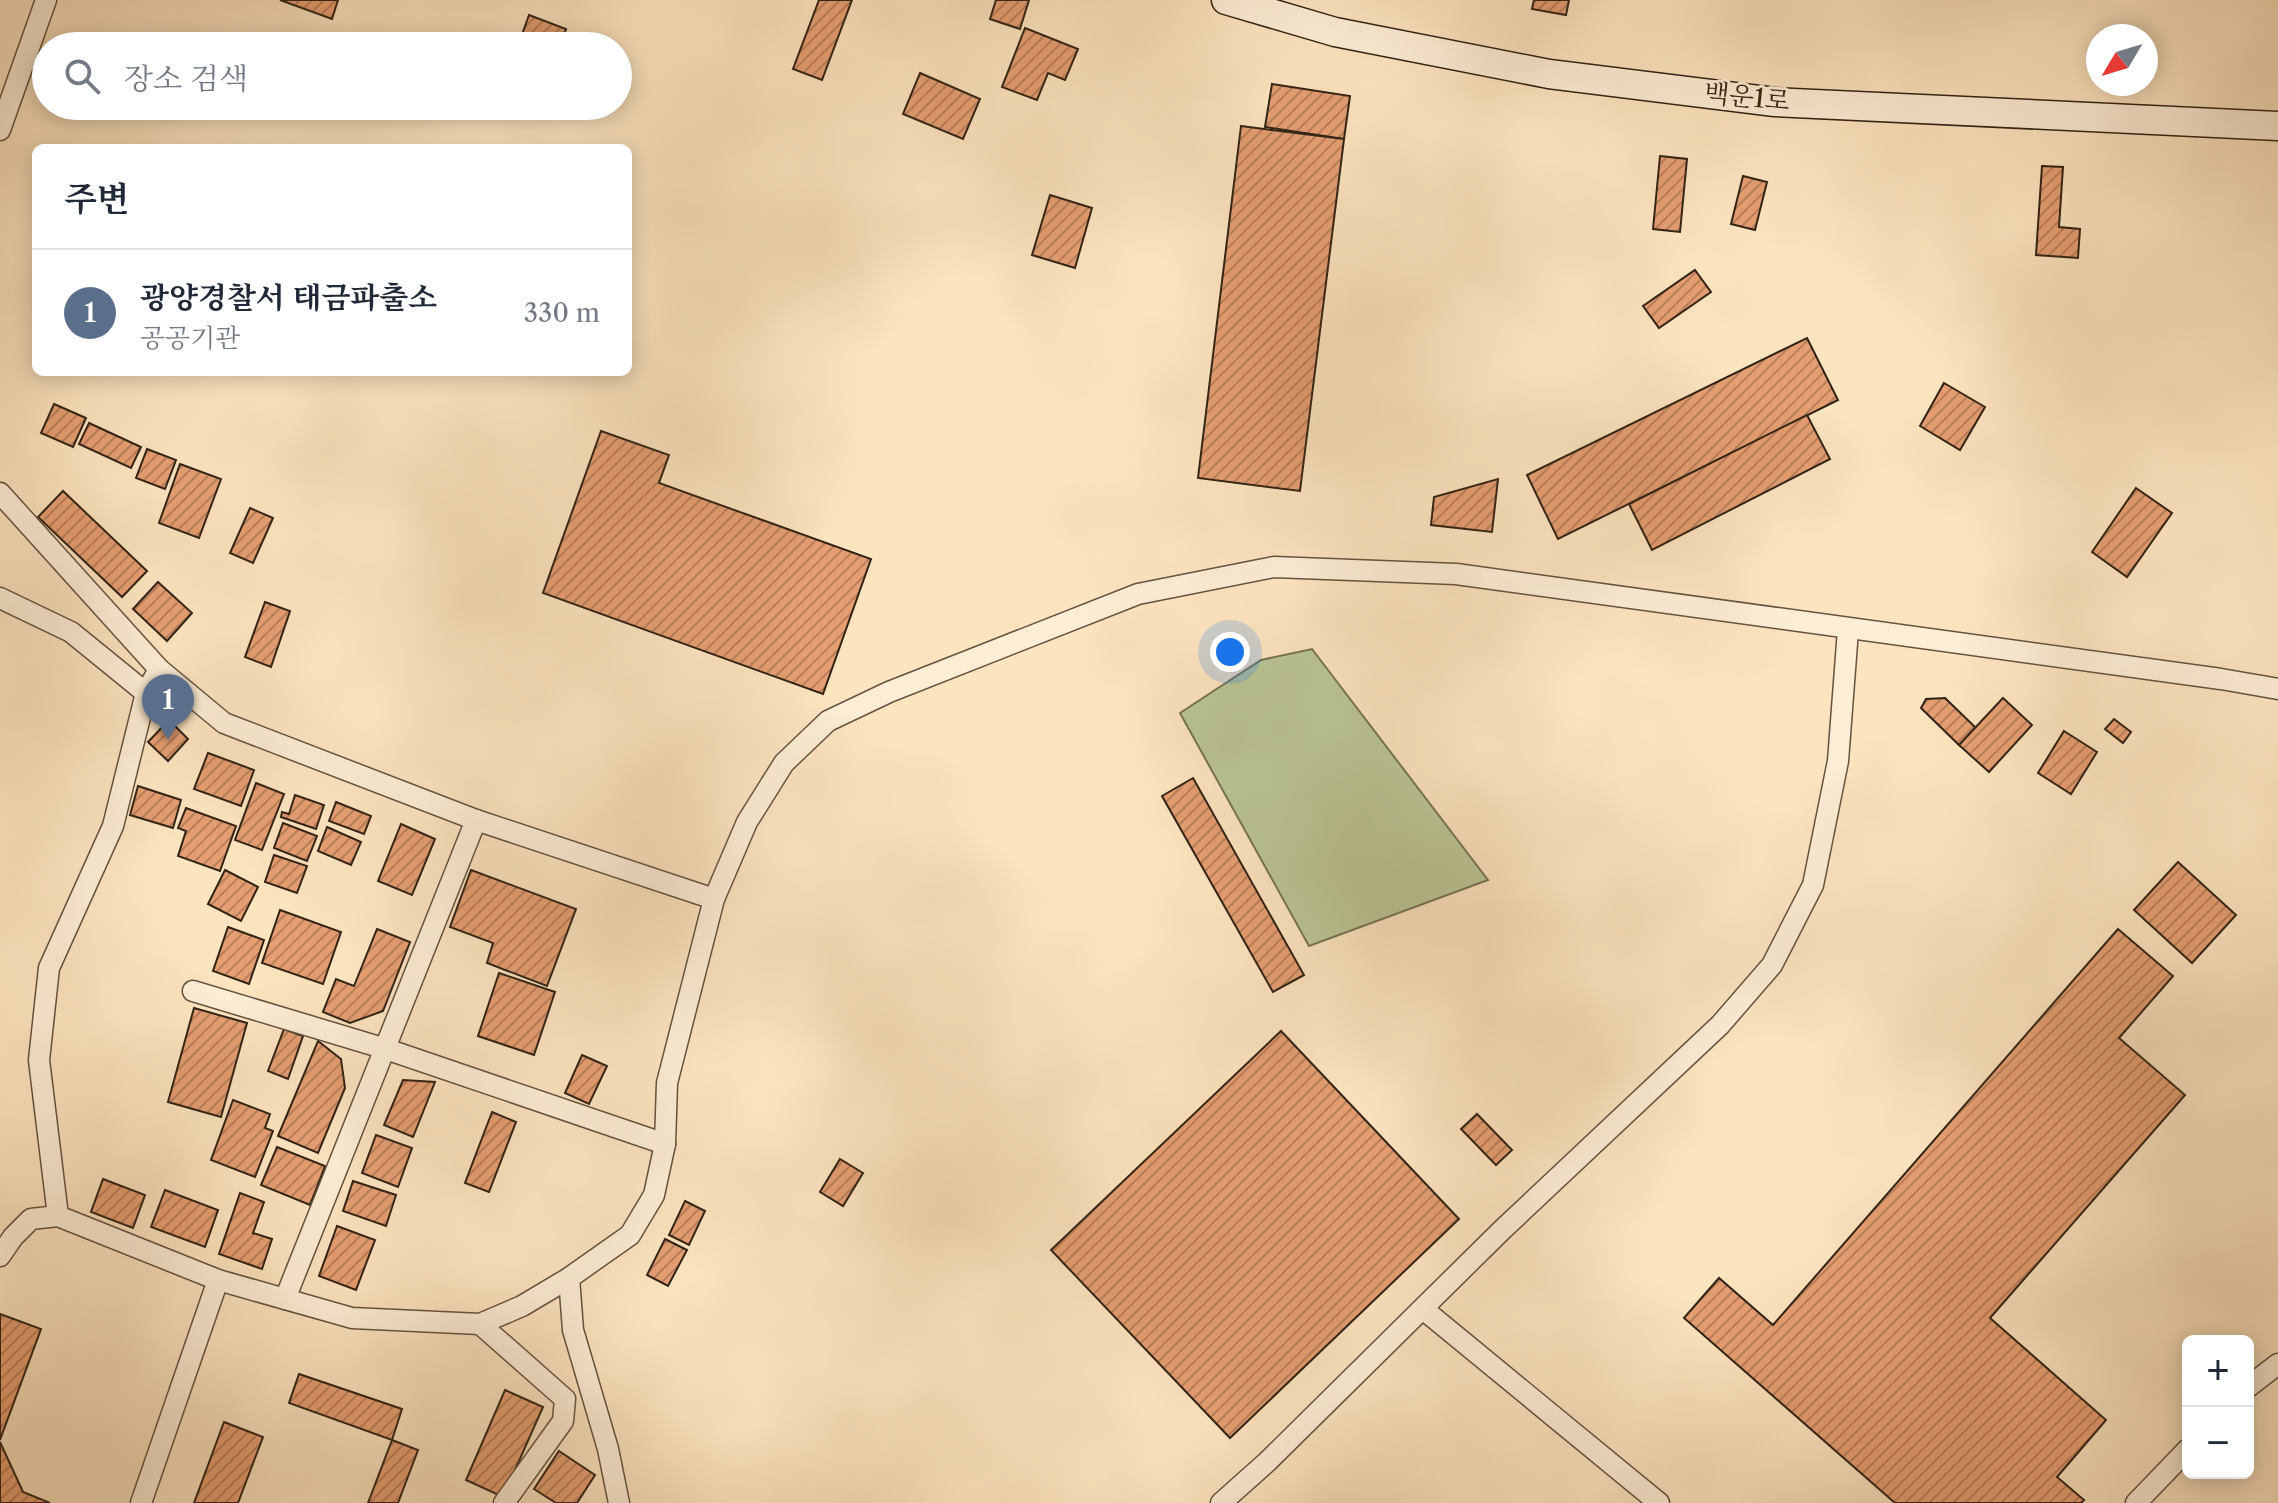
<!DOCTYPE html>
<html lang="ko">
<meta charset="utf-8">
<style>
:root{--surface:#fff;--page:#f2f2f3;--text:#1f2937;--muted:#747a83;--line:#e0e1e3;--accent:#7c3aed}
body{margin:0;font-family:"Libre Caslon Text","Noto Serif KR",serif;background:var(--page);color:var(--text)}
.controls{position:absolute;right:24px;bottom:24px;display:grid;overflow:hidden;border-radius:12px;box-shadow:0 4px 20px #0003}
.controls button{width:72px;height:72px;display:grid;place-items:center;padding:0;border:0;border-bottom:2px solid var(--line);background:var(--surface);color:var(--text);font:40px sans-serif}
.compass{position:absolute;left:2086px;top:24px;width:72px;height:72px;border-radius:50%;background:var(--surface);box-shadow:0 4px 20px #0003;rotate:232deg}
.you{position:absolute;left:1230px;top:652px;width:28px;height:28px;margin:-20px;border:6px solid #fff;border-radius:50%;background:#1a73e8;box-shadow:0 0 0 12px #1a73e833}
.badge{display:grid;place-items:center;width:52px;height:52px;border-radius:50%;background:var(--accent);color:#fff;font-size:26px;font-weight:700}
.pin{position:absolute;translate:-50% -66px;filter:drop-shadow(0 2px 4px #0008)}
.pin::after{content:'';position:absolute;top:42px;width:28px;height:24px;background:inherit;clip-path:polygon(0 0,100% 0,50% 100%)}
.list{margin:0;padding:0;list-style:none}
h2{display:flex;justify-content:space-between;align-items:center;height:104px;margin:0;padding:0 32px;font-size:34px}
h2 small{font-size:26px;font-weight:400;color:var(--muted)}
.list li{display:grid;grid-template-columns:52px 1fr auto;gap:24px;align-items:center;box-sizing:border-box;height:128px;padding:0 32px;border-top:2px solid var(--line)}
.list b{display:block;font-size:30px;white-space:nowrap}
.list p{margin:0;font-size:26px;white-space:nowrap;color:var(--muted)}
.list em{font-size:26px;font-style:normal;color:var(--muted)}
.icon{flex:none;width:44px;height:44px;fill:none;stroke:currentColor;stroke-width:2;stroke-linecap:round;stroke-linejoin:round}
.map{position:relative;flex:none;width:2278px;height:1503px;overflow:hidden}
.search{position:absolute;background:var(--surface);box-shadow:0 4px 20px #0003;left:32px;top:32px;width:600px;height:88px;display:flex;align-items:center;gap:20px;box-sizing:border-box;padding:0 28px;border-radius:44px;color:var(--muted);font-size:30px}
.panel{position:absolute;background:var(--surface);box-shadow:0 4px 20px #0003;left:32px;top:144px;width:600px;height:232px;border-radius:12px}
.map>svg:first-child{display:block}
</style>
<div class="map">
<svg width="2278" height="1503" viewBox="0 0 2278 1503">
<defs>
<pattern id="building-hatch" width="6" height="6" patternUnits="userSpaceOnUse" patternTransform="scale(2)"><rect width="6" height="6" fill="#e59e72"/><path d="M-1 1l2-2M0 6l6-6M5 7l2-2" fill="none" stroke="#ba805c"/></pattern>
</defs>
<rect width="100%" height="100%" fill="#fce4bf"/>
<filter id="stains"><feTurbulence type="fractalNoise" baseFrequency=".0025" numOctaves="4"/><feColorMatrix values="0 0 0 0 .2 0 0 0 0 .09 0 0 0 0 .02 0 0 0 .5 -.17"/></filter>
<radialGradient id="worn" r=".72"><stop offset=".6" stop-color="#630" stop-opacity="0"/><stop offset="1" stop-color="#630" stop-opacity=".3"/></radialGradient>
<!-- pitch -->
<path fill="#bbc595" stroke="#767454" stroke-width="2" d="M1312,649L1488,880L1309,946L1180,713L1261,660Z"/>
<!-- building -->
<g fill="url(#building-hatch)" stroke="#312314" stroke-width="2">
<path d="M280,0H338L332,19Z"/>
<path d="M819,0H852L822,80L793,69Z"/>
<path d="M996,0H1029L1020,29L990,19Z"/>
<path d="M1534,0H1569L1566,15L1532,9Z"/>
<path d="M529,15L566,29L560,46H518Z"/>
<path d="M1025,28L1078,49L1065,80L1048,73L1037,100L1002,87Z"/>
<path d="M920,73L980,99L963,139L903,114Z"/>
<path d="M1272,84L1350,96L1344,139L1265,127Z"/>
<path d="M1241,126L1344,139L1300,491L1198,478Z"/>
<path d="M1660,156L1687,159L1680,232L1653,229Z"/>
<path d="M2042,166L2063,167L2059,227L2080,229L2078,258L2036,255Z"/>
<path d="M1743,176L1767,182L1755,230L1731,224Z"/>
<path d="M1050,195L1092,208L1075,268L1032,255Z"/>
<path d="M1695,270L1711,292L1659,328L1643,306Z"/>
<path d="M1807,338L1838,400L1558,539L1527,475Z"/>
<path d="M1944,383L1985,407L1960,450L1920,426Z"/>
<path d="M54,404L86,418L73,447L41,433Z"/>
<path d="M1807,415L1830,459L1652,550L1629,504Z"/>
<path d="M89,423L141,447L131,468L79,444Z"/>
<path d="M601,431L669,455L659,483L871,559L823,694L543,593Z"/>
<path d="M147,449L176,460L165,489L136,478Z"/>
<path d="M180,464L221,479L199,538L159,523Z"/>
<path d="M1498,479L1492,532L1431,525L1434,497Z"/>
<path d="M2136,488L2172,513L2127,577L2092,552Z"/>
<path d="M63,491L147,571L122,597L38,517Z"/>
<path d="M250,508L273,518L253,563L230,553Z"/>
<path d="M158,582L192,613L167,641L133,609Z"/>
<path d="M265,602L290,611L271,667L245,657Z"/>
<path d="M1945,698L1976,728L1959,745L1921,708L1926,699Z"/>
<path d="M2003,698L2032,725L1989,772L1959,745Z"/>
<path d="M2114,719L2131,732L2123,743L2105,729Z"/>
<path d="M169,720L188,739L168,761L148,742Z"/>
<path d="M2064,731L2097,752L2071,794L2038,773Z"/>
<path d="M208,753L254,770L241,806L194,789Z"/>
<path d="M1193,778L1304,975L1273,992L1162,796Z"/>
<path d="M256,783L284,794L262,850L235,840Z"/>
<path d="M138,786L181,800L173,828L130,815Z"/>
<path d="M295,795L324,805L316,829L281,817L282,812L289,814Z"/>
<path d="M336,802L371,816L364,834L329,821Z"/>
<path d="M186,808L236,826L220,871L178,856L186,831L178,828Z"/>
<path d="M283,823L317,836L307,861L274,848Z"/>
<path d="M401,824L435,839L412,895L378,881Z"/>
<path d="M327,827L361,842L351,865L318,851Z"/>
<path d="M274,855L307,866L297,893L265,882Z"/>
<path d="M2178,862L2236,915L2192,963L2134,910Z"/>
<path d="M225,870L258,887L241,921L208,904Z"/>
<path d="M471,870L576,909L547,986L487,963L493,943L450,927Z"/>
<path d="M280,910L341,932L323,984L262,963Z"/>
<path d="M228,927L264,940L249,984L213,971Z"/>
<path d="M377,929L410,942L383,1011L350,1023L323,1012L336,979L354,986Z"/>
<path d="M2118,929L2173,976L2119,1038L2185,1095L1990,1318L2106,1420L2057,1477L2084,1500L2081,1503H1895L1684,1318L1719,1278L1773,1325Z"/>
<path d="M499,973L555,992L534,1055L478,1036Z"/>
<path d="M194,1008L247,1023L221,1117L168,1102Z"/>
<path d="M284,1029L303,1036L288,1079L268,1071Z"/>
<path d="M1281,1031L1459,1219L1230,1438L1051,1250Z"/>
<path d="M318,1041L341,1059L345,1088L318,1153L278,1136Z"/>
<path d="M582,1055L607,1066L589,1104L565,1093Z"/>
<path d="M403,1080L435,1082L413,1137L384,1125Z"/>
<path d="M233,1100L270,1114L265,1128L273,1131L255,1177L211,1160Z"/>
<path d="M492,1112L516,1122L489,1192L465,1183Z"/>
<path d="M1477,1114L1512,1150L1496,1165L1461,1129Z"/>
<path d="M376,1135L412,1148L398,1187L362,1173Z"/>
<path d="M277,1147L325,1166L310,1205L261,1185Z"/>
<path d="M840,1159L863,1173L843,1206L820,1192Z"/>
<path d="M103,1179L145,1195L133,1228L91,1212Z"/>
<path d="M353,1181L396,1195L386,1226L343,1211Z"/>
<path d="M165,1190L218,1210L205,1247L151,1227Z"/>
<path d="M240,1193L264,1202L253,1233L272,1239L262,1269L219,1254Z"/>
<path d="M685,1201L705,1211L689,1245L669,1235Z"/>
<path d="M337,1226L375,1240L356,1290L319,1276Z"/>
<path d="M665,1239L687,1250L668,1286L647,1275Z"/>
<path d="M0,1314L41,1329L0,1440Z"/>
<path d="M299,1374L402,1409L392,1440L289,1403Z"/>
<path d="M505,1390L543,1407L503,1497L466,1480Z"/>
<path d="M224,1422L263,1437L238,1503H194Z"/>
<path d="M392,1440L418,1450L398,1503H368Z"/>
<path d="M0,1442L23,1492L50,1503H0Z"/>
<path d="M559,1451L595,1475L577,1503H556L534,1489Z"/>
</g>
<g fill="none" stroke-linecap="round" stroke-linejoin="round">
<defs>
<g id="minor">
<path d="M0,130L46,0"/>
<path d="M0,493L159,669L224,723L476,820L714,899L747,822L784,763L828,721L889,692L1138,594L1274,567L1456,574L2221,679L2278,689"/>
<path d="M0,598L71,632L146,693"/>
<path d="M159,669L146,693L113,826L49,968L39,1060L58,1216L218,1280L352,1318L480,1324L522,1306L569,1278L630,1235L654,1195L665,1144L667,1083L714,899"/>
<path d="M193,991L386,1049L665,1144"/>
<path d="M0,1256L13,1237L31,1219L58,1216"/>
<path d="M569,1278L573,1330L608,1449L619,1503"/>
<path d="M285,1299L476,820"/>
<path d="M1423,1309L1659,1503"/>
<path d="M480,1324L565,1399L563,1421L504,1503"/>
<path d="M2248,1387L2278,1364"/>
<path d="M141,1503L218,1280"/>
<path d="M1221,1503L1267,1462L1502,1230L1720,1025L1772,965L1813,885L1838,761L1848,630"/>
<path d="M2136,1503L2188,1449"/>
</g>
<path id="secondary" d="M1226,0L1335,32L1549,74L1775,102L2278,126"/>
</defs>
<!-- minor casing -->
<use href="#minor" stroke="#64533f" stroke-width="23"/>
<!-- secondary casing -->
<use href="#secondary" stroke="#312314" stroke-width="31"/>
<!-- minor -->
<use href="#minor" stroke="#fdedd5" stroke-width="20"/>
<!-- secondary -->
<use href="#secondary" stroke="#fdedd5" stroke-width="28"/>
</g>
<g text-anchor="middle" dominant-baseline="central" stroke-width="6" stroke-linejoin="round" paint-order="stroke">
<!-- street labels -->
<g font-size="26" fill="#312314" stroke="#fdedd5">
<text transform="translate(1747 97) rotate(6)">백운1로</text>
</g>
</g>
<rect width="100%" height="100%" filter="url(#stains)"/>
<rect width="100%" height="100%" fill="url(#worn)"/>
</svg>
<div class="controls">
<button>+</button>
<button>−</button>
</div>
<svg class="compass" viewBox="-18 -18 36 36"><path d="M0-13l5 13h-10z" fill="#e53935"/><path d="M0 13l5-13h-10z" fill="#747a83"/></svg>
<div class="you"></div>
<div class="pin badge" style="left:168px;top:740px;background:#5c6f8a">1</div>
<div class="search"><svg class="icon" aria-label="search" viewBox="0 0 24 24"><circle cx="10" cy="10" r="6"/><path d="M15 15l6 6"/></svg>장소 검색</div>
<section class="panel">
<h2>주변<small></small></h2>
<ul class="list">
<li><span class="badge" style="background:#5c6f8a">1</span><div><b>광양경찰서 태금파출소</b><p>공공기관</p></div><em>330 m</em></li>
</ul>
</section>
</div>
